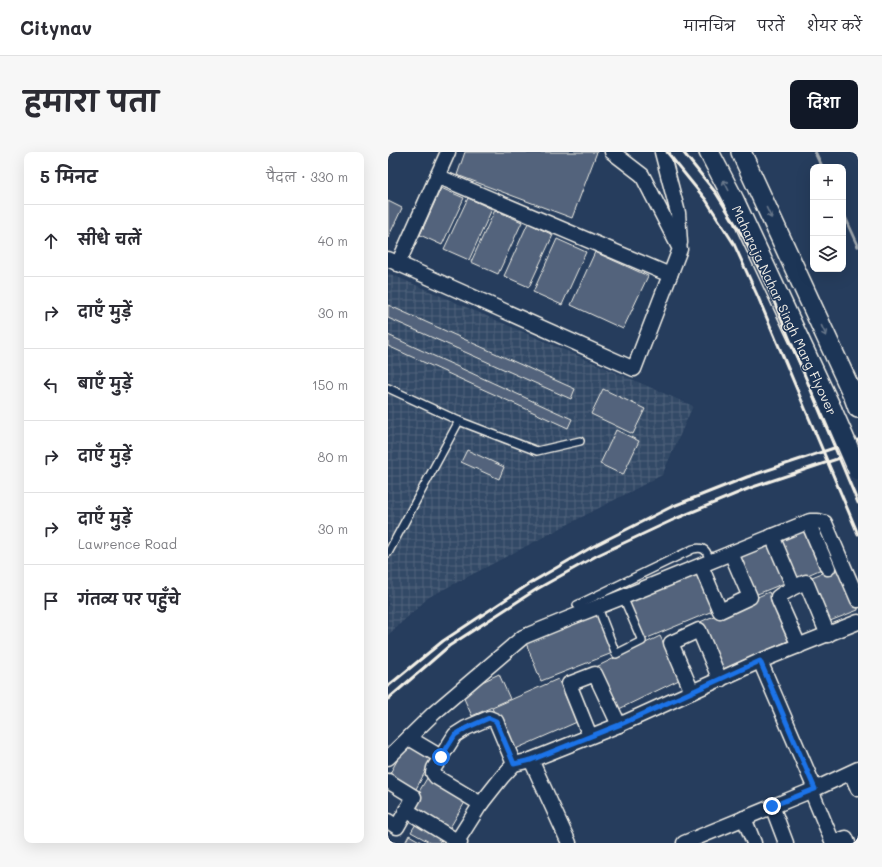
<!DOCTYPE html>
<html lang="hi">
<meta charset="utf-8">
<style>
:root{--surface:#fff;--page:#f7f7f7;--text:#2b2b33;--muted:#7c7c81;--line:#e1e1e2;--accent:#111827}
body{margin:0;font-family:Mali,"Playpen Sans Deva",sans-serif;background:var(--page);color:var(--text)}
.controls{position:absolute;right:12px;top:12px;display:grid;overflow:hidden;border-radius:8px;box-shadow:0 4px 16px #0002}
.controls button{width:36px;height:36px;display:grid;place-items:center;padding:0;border:0;border-bottom:1px solid var(--line);background:var(--surface);color:var(--text);font:20px sans-serif}
.stop{position:absolute;width:12px;height:12px;margin:-9px;border:3px solid #1a73e8;border-radius:50%;background:#fff}
.stop.end{background:#1a73e8;border-color:#fff;box-shadow:0 1px 4px #0008}
.list{margin:0;padding:0;list-style:none}
h2{display:flex;justify-content:space-between;align-items:center;height:52px;margin:0;padding:0 16px;font-size:17px}
h2 small{font-size:13px;font-weight:400;color:var(--muted)}
.list li{display:grid;grid-template-columns:26px 1fr auto;gap:12px;align-items:center;box-sizing:border-box;height:72px;padding:0 16px;border-top:1px solid var(--line)}
.list b{display:block;font-size:15px;white-space:nowrap}
.list p{margin:0;font-size:13px;white-space:nowrap;color:var(--muted)}
.list em{font-size:13px;font-style:normal;color:var(--muted)}
.icon{flex:none;width:22px;height:22px;fill:none;stroke:currentColor;stroke-width:2;stroke-linecap:round;stroke-linejoin:round}
.map{position:relative;flex:none;width:470px;height:691px;overflow:hidden;border-radius:8px}
header{display:flex;align-items:center;gap:24px;box-sizing:border-box;height:56px;padding:0 20px;background:var(--surface);border-bottom:1px solid var(--line)}
header strong{font-size:19px}
nav{display:flex;gap:22px;margin-inline-start:auto;font-size:14px}
.intro{display:flex;align-items:center;justify-content:space-between;box-sizing:border-box;height:96px;padding:0 24px}
h1{margin:0;font-size:28px}
.button{padding:10px 18px;border-radius:8px;background:var(--accent);color:#fff;font-size:14px;font-weight:700}
main{display:flex;gap:24px;padding:0 24px}
aside{flex:1;background:var(--surface);border-radius:8px;box-shadow:0 4px 16px #0002}
.map>svg:first-child{display:block}
</style>
<header>
<strong>Citynav</strong>
<nav><a>मानचित्र</a><a>परतें</a><a>शेयर करें</a></nav>
</header>
<div class="intro"><h1>हमारा पता</h1><a class="button">दिशा</a></div>
<main>
<aside>
<h2>5 मिनट<small>पैदल · 330 m</small></h2>
<ul class="list">
<li><svg class="icon" aria-label="ahead" viewBox="0 0 24 24"><path d="M12 20V5M6 11l6-6 6 6"/></svg><div><b>सीधे चलें</b></div><em>40 m</em></li>
<li><svg class="icon" aria-label="right" viewBox="0 0 24 24"><path d="M7 20v-9h11M14 6l5 5-5 5"/></svg><div><b>दाएँ मुड़ें</b></div><em>30 m</em></li>
<li><svg class="icon" aria-label="left" viewBox="0 0 24 24"><path d="M17 20v-9H6M10 6l-5 5 5 5"/></svg><div><b>बाएँ मुड़ें</b></div><em>150 m</em></li>
<li><svg class="icon" aria-label="right" viewBox="0 0 24 24"><path d="M7 20v-9h11M14 6l5 5-5 5"/></svg><div><b>दाएँ मुड़ें</b></div><em>80 m</em></li>
<li><svg class="icon" aria-label="right" viewBox="0 0 24 24"><path d="M7 20v-9h11M14 6l5 5-5 5"/></svg><div><b>दाएँ मुड़ें</b><p>Lawrence Road</p></div><em>30 m</em></li>
<li><svg class="icon" aria-label="arrive" viewBox="0 0 24 24"><path d="M6 21V4h12l-3 4 3 4H6"/></svg><div><b>गंतव्य पर पहुँचे</b></div></li>
</ul>
</aside>
<div class="map">
<svg width="470" height="691" viewBox="0 0 470 691">
<defs>
<pattern id="industrial-grid" width="8" height="8" patternUnits="userSpaceOnUse"><rect width="8" height="8" fill="#334966"/><path d="M0 4h8M4 0v8" fill="none" stroke="#51647c"/></pattern>
</defs>
<rect width="100%" height="100%" fill="#263d5d"/>
<filter id="ink" filterUnits="userSpaceOnUse"><feTurbulence type="fractalNoise" baseFrequency=".025" numOctaves="2"/><feDisplacementMap in="SourceGraphic" scale="8" xChannelSelector="R" yChannelSelector="G"/><feConvolveMatrix kernelMatrix="1 2 1 2 8 2 1 2 1" color-interpolation-filters="sRGB"/></filter>
<g filter="url(#ink)">
<!-- industrial -->
<path fill="url(#industrial-grid)" d="M0,121L305,254L274,323L41,445L0,483Z"/>
<g fill="none" stroke-linecap="round" stroke-linejoin="round">
<!-- stream -->
<g stroke="#9fa7ae" stroke-width="3.5">
<path d="M427,0L434,15"/>
<path d="M455,61L470,94"/>
</g>
</g>
<!-- building -->
<g fill="#52647b" stroke="#f4f1e8">
<path d="M77,0H209L184,66L69,23Z"/>
<path d="M53,36L76,46L54,93L32,83Z"/>
<path d="M80,46L104,57L81,108L56,97Z"/>
<path d="M0,49L14,56L0,86Z"/>
<path d="M107,58L134,70L110,122L83,110Z"/>
<path d="M140,71L165,83L141,135L116,124Z"/>
<path d="M169,87L198,100L174,153L145,140Z"/>
<path d="M207,100L260,124L235,177L183,153Z"/>
<path d="M0,153L187,237L183,247L0,166Z"/>
<path d="M0,183L184,267L180,276L0,194Z"/>
<path d="M215,237L257,257L245,282L203,262Z"/>
<path d="M228,278L251,289L235,323L212,312Z"/>
<path d="M79,298L116,315L111,327L73,310Z"/>
<path d="M420,372L438,415L406,429L388,385Z"/>
<path d="M382,389L399,430L367,443L350,402Z"/>
<path d="M454,413L470,453V458L437,471L419,427Z"/>
<path d="M309,417L327,458L257,487L239,446Z"/>
<path d="M381,440L402,488L333,518L312,470Z"/>
<path d="M210,457L227,500L153,529L136,486Z"/>
<path d="M272,484L293,527L229,558L208,515Z"/>
<path d="M111,522L122,547L84,564L73,540Z"/>
<path d="M170,527L189,570L123,599L104,556Z"/>
<path d="M20,589L46,603L28,637L1,623Z"/>
<path d="M41,623L80,645L60,679L21,656Z"/>
<path d="M31,667L56,682L51,691H43L23,680Z"/>
<path d="M21,683L35,691H17Z"/>
</g>
<g fill="none" stroke-linecap="round" stroke-linejoin="round">
<defs>
<g id="service">
<path d="M0,236L71,269L0,401"/>
<path d="M71,269L149,299L192,289"/>
<path d="M189,453L305,397C317,394 319,399 322,410"/>
<path d="M209,453L228,502L254,489L235,445"/>
</g>
<g id="minor">
<path d="M274,0L290,61L292,91"/>
<path d="M49,24L282,123"/>
<path d="M0,107L246,217L292,97L254,23L224,0"/>
<path d="M10,112L60,0"/>
<path d="M420,370L440,416"/>
<path d="M384,384L404,431V436C400,440 394,441 390,445L391,449L411,494"/>
<path d="M313,414L332,459L362,445L343,401"/>
<path d="M404,436L418,430L440,483"/>
<path d="M372,509L427,637"/>
<path d="M304,540L283,491L311,478L332,528"/>
<path d="M202,584L181,532L207,522L231,573"/>
<path d="M21,586L53,605"/>
<path d="M0,606L46,561L135,485L179,467L240,443L422,369H430L437,371L470,448"/>
<path d="M143,608L181,691"/>
<path d="M463,621L470,637"/>
<path d="M0,629L26,645L9,675L0,669"/>
<path d="M423,638L445,691"/>
<path d="M93,652L48,625L45,621L46,616L67,583L78,576L101,566L108,569L126,612"/>
<path d="M384,654L398,691"/>
<path d="M18,658L72,691"/>
<path d="M356,666L366,691"/>
<path d="M68,691L92,653L114,625L126,612L143,608L231,573L372,509L470,470"/>
<path d="M296,691L427,637L470,617"/>
<path d="M445,691L458,686L460,691"/>
</g>
<g id="secondary">
<path d="M321,0L346,48L444,258"/>
<path d="M353,0L466,245L470,256"/>
</g>
</defs>
<!-- service casing -->
<use href="#service" stroke="#f4f1e8" stroke-width="10"/>
<!-- minor casing -->
<use href="#minor" stroke="#f4f1e8" stroke-width="17"/>
<!-- secondary casing -->
<use href="#secondary" stroke="#f4f1e8" stroke-width="22"/>
<!-- service -->
<use href="#service" stroke="#1d3557" stroke-width="7"/>
<!-- minor -->
<use href="#minor" stroke="#1d3557" stroke-width="14"/>
<!-- secondary -->
<use href="#secondary" stroke="#1d3557" stroke-width="19"/>
<!-- rail -->
<g stroke="#f4f1e8" stroke-width="3">
<path d="M279,0L318,48L346,92L370,145L470,382"/>
<path d="M295,0L328,41L356,86L382,140L470,351"/>
<path d="M0,534L55,489L144,430L204,395L283,355L359,325L470,288"/>
<path d="M0,547L61,494L149,437L210,403L287,367L362,336L470,300"/>
</g>
<defs>
<path id="secondary-bridge" d="M444,258L470,318"/>
</defs>
<!-- secondary-bridge casing -->
<use href="#secondary-bridge" stroke="#f4f1e8" stroke-width="22" stroke-linecap="butt"/>
<!-- secondary-bridge -->
<use href="#secondary-bridge" stroke="#1d3557" stroke-width="19"/>
</g>
<!-- one-way arrows -->
<defs><path id="oneway-shaft" d="M-6 0H5M1.5-3L5.5 0L1.5 3" fill="none" stroke-width="1.6" stroke-linecap="round" stroke-linejoin="round"/></defs>
<g stroke="#68778a">
<use href="#oneway-shaft" transform="translate(338 33) rotate(-117)"/>
<use href="#oneway-shaft" transform="translate(381 61) rotate(65)"/>
<use href="#oneway-shaft" transform="translate(436 179) rotate(65)"/>
</g>
</g>
<g fill="none" stroke-linecap="round" stroke-linejoin="round" filter="url(#ink)">
<!-- route -->
<path stroke="#1a73e8" stroke-width="5" d="M53,605L67,583L78,576L101,566L108,569L126,612L143,608L231,573L372,509L427,637L384,654"/>
</g>
<g text-anchor="middle" dominant-baseline="central" stroke-width="3" stroke-linejoin="round" paint-order="stroke">
<!-- street labels -->
<g font-size="13" fill="#f4f1e8" stroke="#1d3557">
<text transform="translate(397 158) rotate(65)">Maharaja Nahar Singh Marg Flyover</text>
</g>
</g>
</svg>
<div class="controls">
<button>+</button>
<button>−</button>
<button><svg class="icon" aria-label="layers" viewBox="0 0 24 24"><path d="M12 4l9 5-9 5-9-5zM3 14l9 5 9-5"/></svg></button>
</div>
<div class="stop" style="left:53px;top:605px"></div>
<div class="stop end" style="left:384px;top:654px"></div>
</div>
</main>
